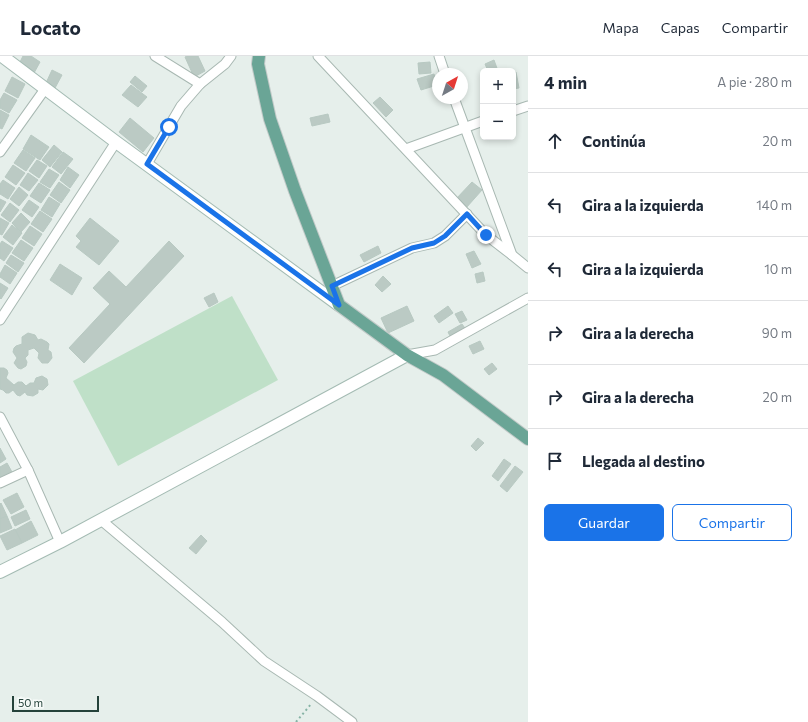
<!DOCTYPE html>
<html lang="es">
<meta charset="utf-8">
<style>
:root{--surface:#fff;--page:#f2f2f3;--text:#1f2937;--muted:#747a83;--line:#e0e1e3;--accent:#1a73e8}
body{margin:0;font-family:Commissioner,sans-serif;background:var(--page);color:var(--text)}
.controls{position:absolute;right:12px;top:12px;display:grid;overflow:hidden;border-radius:6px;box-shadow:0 2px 6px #0003}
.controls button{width:36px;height:36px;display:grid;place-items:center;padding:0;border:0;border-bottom:1px solid var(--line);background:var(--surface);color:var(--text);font:20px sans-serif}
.compass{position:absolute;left:432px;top:12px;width:36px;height:36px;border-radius:50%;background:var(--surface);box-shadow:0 2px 6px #0003;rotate:39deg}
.scale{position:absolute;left:12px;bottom:10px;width:87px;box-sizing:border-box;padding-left:4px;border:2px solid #24423a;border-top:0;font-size:11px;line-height:14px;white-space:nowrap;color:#24423a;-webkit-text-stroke:3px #f7fbf9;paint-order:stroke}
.stop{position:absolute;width:12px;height:12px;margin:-9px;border:3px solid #1a73e8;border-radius:50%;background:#fff}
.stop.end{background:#1a73e8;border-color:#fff;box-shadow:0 1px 4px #0008}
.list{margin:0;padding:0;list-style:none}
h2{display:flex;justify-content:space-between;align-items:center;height:52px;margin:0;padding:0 16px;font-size:17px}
h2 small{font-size:13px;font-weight:400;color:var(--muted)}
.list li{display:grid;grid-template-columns:26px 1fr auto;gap:12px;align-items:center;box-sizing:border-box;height:64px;padding:0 16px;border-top:1px solid var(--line)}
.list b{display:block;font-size:15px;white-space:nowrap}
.list em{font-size:13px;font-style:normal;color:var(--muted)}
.actions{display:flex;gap:8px;padding:12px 16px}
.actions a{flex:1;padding:9px 0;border:1px solid var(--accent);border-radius:6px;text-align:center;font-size:14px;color:var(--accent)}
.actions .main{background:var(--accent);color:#fff}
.icon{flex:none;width:22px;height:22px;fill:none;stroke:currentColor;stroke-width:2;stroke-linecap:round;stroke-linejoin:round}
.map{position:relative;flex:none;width:528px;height:666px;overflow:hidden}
header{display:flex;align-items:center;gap:24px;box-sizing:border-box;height:56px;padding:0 20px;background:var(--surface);border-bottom:1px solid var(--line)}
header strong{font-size:19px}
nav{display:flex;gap:22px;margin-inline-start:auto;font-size:14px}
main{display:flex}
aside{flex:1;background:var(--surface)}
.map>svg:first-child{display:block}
</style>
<header>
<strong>Locato</strong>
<nav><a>Mapa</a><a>Capas</a><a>Compartir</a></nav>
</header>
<main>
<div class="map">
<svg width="528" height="666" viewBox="0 0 528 666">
<rect width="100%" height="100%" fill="#e6efeb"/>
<!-- green -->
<path fill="#bfe0c8" d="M232,240L278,324L118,410L73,325Z"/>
<!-- building -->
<g fill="#bbcac4" stroke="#b8c9c2">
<path d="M23,0H31L40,6L34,17L19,8Z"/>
<path d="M187,0H198L205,15L194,21L185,1Z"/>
<path d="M494,4L498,15H488L485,8Z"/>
<path d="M430,6L431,17L419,18L418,7Z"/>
<path d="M52,14L62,19L55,32L46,27Z"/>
<path d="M516,16L519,32L513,33V17Z"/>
<path d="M434,18L437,29L421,34L417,23Z"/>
<path d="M135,20L147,30L142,36L130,26Z"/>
<path d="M12,21L25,28L18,42L5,35Z"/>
<path d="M131,29L147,41L138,51L122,39Z"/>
<path d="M4,37L17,44L9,57L0,52V44Z"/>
<path d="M380,41L393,54L386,61L373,47Z"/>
<path d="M0,54L9,59L2,73L0,72Z"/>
<path d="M328,58L330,66L312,70L310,62Z"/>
<path d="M130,62L154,82L143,96L119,76Z"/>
<path d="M31,79L49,91L40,104L23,93Z"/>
<path d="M54,89L62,96L50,111L42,104Z"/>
<path d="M23,94L35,102L26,115L14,107Z"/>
<path d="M63,96L73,103L61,118L52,111Z"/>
<path d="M37,104L47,110L39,122L29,115Z"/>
<path d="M13,109L25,117L16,129L5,121Z"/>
<path d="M68,111L79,119L70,132L60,124Z"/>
<path d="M49,113L59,119L50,132L40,126Z"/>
<path d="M28,117L38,124L29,135L20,129Z"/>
<path d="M3,124L15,132L8,143L0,138V128Z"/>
<path d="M59,126L70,134L61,147L50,139Z"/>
<path d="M472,126L482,134L466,152L456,143Z"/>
<path d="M39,127L50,134L41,147L30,140Z"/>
<path d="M19,131L28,139L19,150L10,143Z"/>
<path d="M49,141L60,148L52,161L41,154Z"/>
<path d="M0,143L6,146L0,156Z"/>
<path d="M29,144L39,151L32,161L22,154Z"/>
<path d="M10,147L19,154L10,166L1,159Z"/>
<path d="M40,155L52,163L43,176L31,168Z"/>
<path d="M21,157L30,166L21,176L12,167Z"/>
<path d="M0,162L9,167L2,179L0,178Z"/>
<path d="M90,162L119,185L99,209L76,191L81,185L76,180Z"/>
<path d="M12,169L22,177L13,189L3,181Z"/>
<path d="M30,170L42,178L34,190L22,182Z"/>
<path d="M21,184L33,192L24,205L12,197Z"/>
<path d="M2,185L13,192L4,205L0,202V188Z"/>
<path d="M169,185L184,200L84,307L69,292L110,248L93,232L109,215L126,231Z"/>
<path d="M378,190L381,197L364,206L360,199Z"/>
<path d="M474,195L481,208L472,212L466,198Z"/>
<path d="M11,199L24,207L18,216L6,207Z"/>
<path d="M60,208L82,222L72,239L50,224Z"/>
<path d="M5,209L17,217L10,228L0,221V218Z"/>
<path d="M483,216L485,225L477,227L475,218Z"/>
<path d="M383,220L391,228L382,236L375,229Z"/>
<path d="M0,227L8,232L1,243L0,242Z"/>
<path d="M214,237L218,246L209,251L204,242Z"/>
<path d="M407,250L414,265L388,277L381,262Z"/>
<path d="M448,250L453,257L439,267L434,260Z"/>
<path d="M462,255L467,264L460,267L455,258Z"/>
<path d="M462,268L467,275L452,284L448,276Z"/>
<path d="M28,277L35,279L38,284L41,283L47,286L49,288L48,294L51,296L52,302L48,307H42L38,302L39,297L34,292L28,294V299L25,302L27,306L26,310L21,313L18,312L14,307L17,302L13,296L14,292L16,290L22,288V281Z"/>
<path d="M480,285L484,293L473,298L469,290Z"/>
<path d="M492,307L497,313L489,319L484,313Z"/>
<path d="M0,312H4L7,314L8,317L6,322L14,329L18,326H22L26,330L30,327H34L36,322L42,320L47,323L48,329L43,334L38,333V337L33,340L27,339L25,336L20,340L17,339L13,334L9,337H6L3,334L0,333Z"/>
<path d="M478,382L484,387L476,395L471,390Z"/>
<path d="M0,392L6,403L0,407Z"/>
<path d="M504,403L511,408L498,425L492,420Z"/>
<path d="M7,407L12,416L0,423V411Z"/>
<path d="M515,410L523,416L507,436L500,430Z"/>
<path d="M17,437L24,451L11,458L3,444Z"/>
<path d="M1,447L7,460L0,463V448Z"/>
<path d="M26,454L30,463L15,470L11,461Z"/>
<path d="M7,460L12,472L0,477V463Z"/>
<path d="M31,465L38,479L22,487L15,474Z"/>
<path d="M15,473L22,487L7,494L0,480Z"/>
<path d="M201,479L207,485L196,498L189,492Z"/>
</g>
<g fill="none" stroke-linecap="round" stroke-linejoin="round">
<defs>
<g id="street">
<path d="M155,0L200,28"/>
<path d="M318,0L486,179L512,199"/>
<path d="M439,0L445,18"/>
<path d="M454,42L512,199L528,212"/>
<path d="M513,55L528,50"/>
<path d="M406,93L483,65"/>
<path d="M0,96L45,33"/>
<path d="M147,108L181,50L200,28L225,8L231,0"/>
<path d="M332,230L412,192L434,187L445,180L467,158"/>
<path d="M0,264L116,86"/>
<path d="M407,299L435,294L528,242"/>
<path d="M0,361L28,414L60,486"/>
<path d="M0,427L28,414"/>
<path d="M101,464L222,566L264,605L317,640L352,666"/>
</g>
<g id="secondary">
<path d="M2,0L116,86L339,249"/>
<path d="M0,516L60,486L407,299"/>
</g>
<path id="primary" d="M259,0L258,8L270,63L295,135L339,249L407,299L443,319L528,383"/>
</defs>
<!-- street casing -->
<use href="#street" stroke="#a8b8b2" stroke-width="11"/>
<!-- secondary casing -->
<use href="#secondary" stroke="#a4bbb3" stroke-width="14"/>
<!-- primary casing -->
<use href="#primary" stroke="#c2cac8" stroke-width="14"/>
<!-- path -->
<path stroke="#86b3a5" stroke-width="2" stroke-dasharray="2 3" stroke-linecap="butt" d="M296,666L312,647"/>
<!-- street -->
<use href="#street" stroke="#fff" stroke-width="9"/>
<!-- secondary -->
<use href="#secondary" stroke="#fff" stroke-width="12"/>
<!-- primary -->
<use href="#primary" stroke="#6aa596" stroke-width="12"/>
</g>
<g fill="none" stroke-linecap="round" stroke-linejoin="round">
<!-- route -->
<path stroke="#1a73e8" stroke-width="5" d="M169,71L147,108L339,249L332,230L412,192L434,187L445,180L467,158L486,179"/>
</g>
</svg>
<div class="controls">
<button>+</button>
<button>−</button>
</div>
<svg class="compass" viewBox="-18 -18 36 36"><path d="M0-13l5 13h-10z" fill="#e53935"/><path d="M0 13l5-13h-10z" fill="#747a83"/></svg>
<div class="scale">50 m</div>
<div class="stop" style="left:169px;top:71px"></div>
<div class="stop end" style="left:486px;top:179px"></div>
</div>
<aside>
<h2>4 min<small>A pie · 280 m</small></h2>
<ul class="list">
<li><svg class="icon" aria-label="ahead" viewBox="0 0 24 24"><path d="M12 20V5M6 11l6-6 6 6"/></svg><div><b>Continúa</b></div><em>20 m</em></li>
<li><svg class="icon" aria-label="left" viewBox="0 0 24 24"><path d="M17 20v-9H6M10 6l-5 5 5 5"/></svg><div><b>Gira a la izquierda</b></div><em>140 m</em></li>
<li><svg class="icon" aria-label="left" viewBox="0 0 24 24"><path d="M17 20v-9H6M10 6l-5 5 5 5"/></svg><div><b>Gira a la izquierda</b></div><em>10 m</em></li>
<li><svg class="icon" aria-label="right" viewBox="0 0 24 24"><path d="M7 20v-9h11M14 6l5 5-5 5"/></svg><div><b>Gira a la derecha</b></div><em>90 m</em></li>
<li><svg class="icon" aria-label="right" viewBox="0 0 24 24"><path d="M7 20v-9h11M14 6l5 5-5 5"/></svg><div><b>Gira a la derecha</b></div><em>20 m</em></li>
<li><svg class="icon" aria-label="arrive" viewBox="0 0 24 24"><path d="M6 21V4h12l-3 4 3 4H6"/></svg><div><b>Llegada al destino</b></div></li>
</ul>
<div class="actions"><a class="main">Guardar</a><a>Compartir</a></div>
</aside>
</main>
